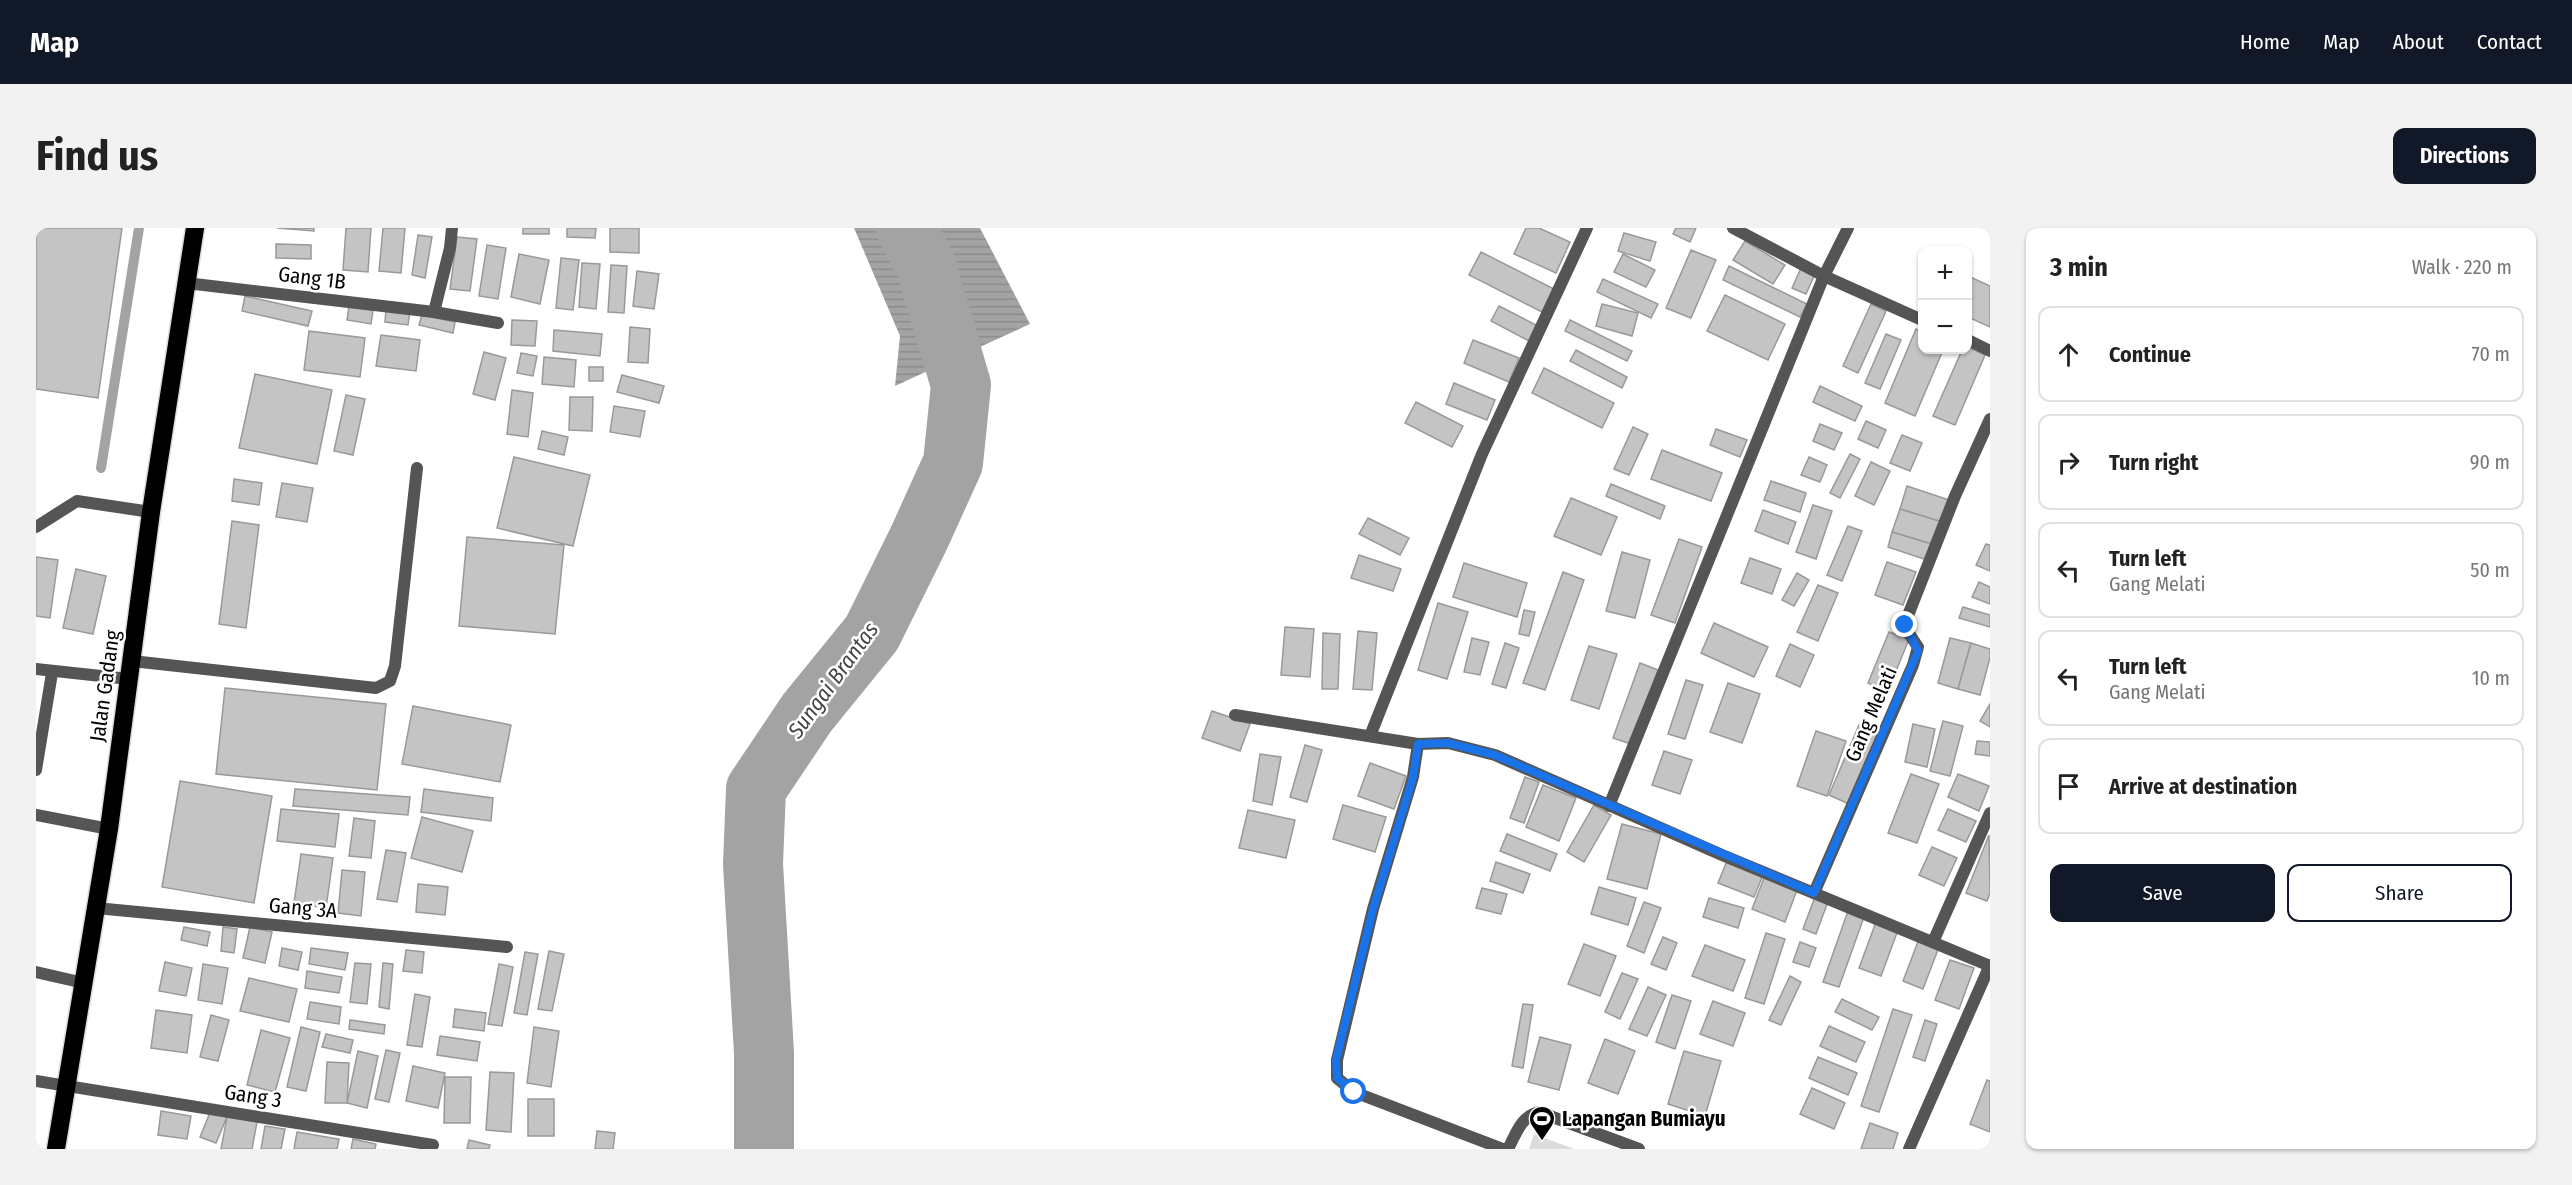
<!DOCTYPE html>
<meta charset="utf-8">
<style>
:root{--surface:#fff;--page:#f2f2f2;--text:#222;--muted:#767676;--line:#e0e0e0;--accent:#111827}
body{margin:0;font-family:"Fira Sans Condensed",sans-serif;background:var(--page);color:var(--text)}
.controls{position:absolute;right:18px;top:18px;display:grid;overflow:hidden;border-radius:12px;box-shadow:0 2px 4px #0004}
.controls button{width:54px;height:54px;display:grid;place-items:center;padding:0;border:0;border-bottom:2px solid var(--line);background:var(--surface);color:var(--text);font:30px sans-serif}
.stop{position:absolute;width:18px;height:18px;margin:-14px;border:4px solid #1a73e8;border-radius:50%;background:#fff}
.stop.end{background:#1a73e8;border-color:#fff;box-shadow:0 2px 6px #0008}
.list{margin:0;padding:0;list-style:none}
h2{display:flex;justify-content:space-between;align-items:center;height:78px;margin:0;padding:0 24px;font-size:26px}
h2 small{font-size:20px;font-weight:400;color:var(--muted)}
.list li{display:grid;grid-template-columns:39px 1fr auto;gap:18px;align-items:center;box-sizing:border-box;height:96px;margin:0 12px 12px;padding:0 12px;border:2px solid var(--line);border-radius:12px}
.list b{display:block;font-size:22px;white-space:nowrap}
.list p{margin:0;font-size:20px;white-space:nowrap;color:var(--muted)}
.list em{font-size:20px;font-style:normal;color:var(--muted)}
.actions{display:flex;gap:12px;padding:18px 24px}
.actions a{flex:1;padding:14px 0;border:2px solid var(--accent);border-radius:12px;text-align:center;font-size:21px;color:var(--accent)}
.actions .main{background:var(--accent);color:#fff}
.icon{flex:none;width:33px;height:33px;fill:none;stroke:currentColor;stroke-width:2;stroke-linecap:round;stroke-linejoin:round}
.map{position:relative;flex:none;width:1954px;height:921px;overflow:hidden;border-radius:12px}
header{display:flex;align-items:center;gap:36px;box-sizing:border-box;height:84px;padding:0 30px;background:var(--accent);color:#fff}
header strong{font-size:28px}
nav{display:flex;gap:33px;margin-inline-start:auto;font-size:21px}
.intro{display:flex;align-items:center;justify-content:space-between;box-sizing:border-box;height:144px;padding:0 36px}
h1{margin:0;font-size:42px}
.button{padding:15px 27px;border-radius:12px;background:var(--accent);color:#fff;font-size:21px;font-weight:700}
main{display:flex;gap:36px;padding:0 36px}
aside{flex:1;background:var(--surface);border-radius:12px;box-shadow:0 2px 4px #0004}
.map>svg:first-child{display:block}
</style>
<header>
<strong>Map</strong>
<nav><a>Home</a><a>Map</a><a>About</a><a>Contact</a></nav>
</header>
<div class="intro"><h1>Find us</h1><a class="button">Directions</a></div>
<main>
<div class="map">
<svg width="1954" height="921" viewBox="0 0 1954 921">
<defs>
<pattern id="water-rules" width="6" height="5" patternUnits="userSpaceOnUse" patternTransform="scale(1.5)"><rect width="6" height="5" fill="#a3a3a3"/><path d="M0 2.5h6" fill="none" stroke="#8b8b8b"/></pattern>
</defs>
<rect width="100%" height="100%" fill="#fff"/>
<!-- pitch -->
<path fill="#dcdcdc" d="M1498,906L1538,921H1493Z"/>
<!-- water -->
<path fill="url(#water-rules)" d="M818,0H944L994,96L859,158L864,108Z"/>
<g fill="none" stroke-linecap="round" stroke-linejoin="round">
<!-- stream -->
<path stroke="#a3a3a3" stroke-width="10" d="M65,240L103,0"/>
<!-- river -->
<path stroke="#a3a3a3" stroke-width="60" d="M728,921V825L717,636L720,561L771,485L836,405L883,310L917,235L925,157L890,38L870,0"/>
</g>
<!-- building -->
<g fill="#c4c4c4" stroke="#999" stroke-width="1.5">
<path d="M0,0H86L62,170L0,161Z"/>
<path d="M241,0H278V3Z"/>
<path d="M310,0H335L332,44L307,42Z"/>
<path d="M347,0H369L365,45L343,43Z"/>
<rect x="487" y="0" width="26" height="6"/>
<path d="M531,0H560L559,10L531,9Z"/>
<path d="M574,0H603V25L574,24Z"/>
<path d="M1490,0H1503L1534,14L1520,45L1478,26Z"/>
<path d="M1640,0H1660L1654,14L1637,6Z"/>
<path d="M1588,5L1620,14L1614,33L1582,23Z"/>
<path d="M382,7L396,9L389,50L376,47Z"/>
<path d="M421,9L441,11L434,63L414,61Z"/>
<path d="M1709,13L1749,37L1737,56L1697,32Z"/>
<path d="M240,16L275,17V31L240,30Z"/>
<path d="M451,17L470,20L462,71L443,68Z"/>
<path d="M1655,22L1680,32L1655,90L1630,80Z"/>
<path d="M1445,24L1518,61L1506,84L1433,47Z"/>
<path d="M483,26L513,32L504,76L475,69Z"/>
<path d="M1587,26L1619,42L1610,59L1578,44Z"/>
<path d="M525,30L543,32L537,82L520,80Z"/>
<path d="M546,35L564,36L560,81L543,79Z"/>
<path d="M575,37L591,38L588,85L572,84Z"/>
<path d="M1693,38L1771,76L1764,89L1687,52Z"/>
<path d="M1765,40L1779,46L1770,66L1756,60Z"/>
<path d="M601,43L623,46L618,81L597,78Z"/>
<path d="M1932,48L1954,58V99L1932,89Z"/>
<path d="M1567,51L1622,76L1615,90L1561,64Z"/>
<path d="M1689,67L1749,96L1732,132L1671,103Z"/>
<path d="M209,68L276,83L272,98L206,83Z"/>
<path d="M1566,76L1602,85L1596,108L1560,98Z"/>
<path d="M1835,76L1850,83L1822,145L1807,138Z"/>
<path d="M313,78L337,82L335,96L311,92Z"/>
<path d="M1463,78L1502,98L1493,113L1455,93Z"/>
<path d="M350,81L374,83L372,97L349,94Z"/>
<path d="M386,87L419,94L417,105L383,97Z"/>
<path d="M476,92L501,93L499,118L475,117Z"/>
<path d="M1534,92L1596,123L1591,133L1529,103Z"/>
<path d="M594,99L614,101L612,135L592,134Z"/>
<path d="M1880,101L1886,104V122H1907L1879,188L1849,175Z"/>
<path d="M518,102L566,106L564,128L517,123Z"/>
<path d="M273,103L329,110L324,149L268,142Z"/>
<path d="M1850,106L1865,112L1844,161L1829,155Z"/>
<path d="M345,107L384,112L380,143L340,138Z"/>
<path d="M1437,112L1483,130L1473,154L1428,135Z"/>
<path d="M1932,119L1949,127L1919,197L1897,188L1926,122H1932Z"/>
<path d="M1540,122L1591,149L1586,160L1534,133Z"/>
<path d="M448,124L470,130L459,172L437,166Z"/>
<path d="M485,125L501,128L497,148L481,145Z"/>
<path d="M508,129L540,132L538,159L506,156Z"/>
<rect x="553" y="139" width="14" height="14"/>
<path d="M1508,140L1578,175L1566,200L1496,165Z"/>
<path d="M219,146L296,162L281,236L203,220Z"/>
<path d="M586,147L628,158L623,175L581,164Z"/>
<path d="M1418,155L1459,172L1451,192L1410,176Z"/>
<path d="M1784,158L1826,178L1819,193L1777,174Z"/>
<path d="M476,162L497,165L492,209L471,206Z"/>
<path d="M310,167L329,171L317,227L298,223Z"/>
<path d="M534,169H557L556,203L533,202Z"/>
<path d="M1380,174L1427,198L1416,219L1369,195Z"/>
<path d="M578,178L609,183L604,209L574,204Z"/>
<path d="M1830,193L1850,202L1842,220L1822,211Z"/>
<path d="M1784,196L1806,205L1798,222L1777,213Z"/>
<path d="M1597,199L1612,206L1593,247L1578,241Z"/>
<path d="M1680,201L1711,212L1704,229L1674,217Z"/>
<path d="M506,203L532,209L528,227L502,221Z"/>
<path d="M1866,207L1886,215L1874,243L1854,235Z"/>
<path d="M1626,222L1686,245L1675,273L1615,251Z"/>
<path d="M1814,226L1824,231L1804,270L1794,265Z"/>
<path d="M478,229L554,247L537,318L461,300Z"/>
<path d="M1773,229L1791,237L1784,254L1765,247Z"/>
<path d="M1835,234L1854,243L1838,277L1819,268Z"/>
<path d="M198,251L226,255L223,277L196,273Z"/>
<path d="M1735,253L1770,265L1764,284L1728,272Z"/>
<path d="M246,255L277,260L271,294L240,289Z"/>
<path d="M1575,256L1629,278L1624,291L1570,268Z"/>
<path d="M1871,258L1913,272L1906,294L1864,281Z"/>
<path d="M1535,270L1581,289L1565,327L1518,308Z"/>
<path d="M1777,277L1796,283L1780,331L1760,324Z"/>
<path d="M1864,281L1906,294L1899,317L1856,304Z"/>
<path d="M1727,282L1760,294L1752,316L1719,303Z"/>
<path d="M1332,290L1373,310L1364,327L1323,306Z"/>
<path d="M196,293L223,297L210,400L183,396Z"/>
<path d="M1812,298L1826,303L1806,353L1791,347Z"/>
<path d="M1856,304L1899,317L1894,333L1852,319Z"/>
<path d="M431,309L528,317L519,406L423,398Z"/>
<path d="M1643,311L1666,319L1639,395L1615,387Z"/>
<path d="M1950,316L1954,317V343L1940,337Z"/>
<path d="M1586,324L1614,332L1599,390L1570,383Z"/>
<path d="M1323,327L1365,341L1357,363L1315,350Z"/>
<path d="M0,329L22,332L14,390L0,388Z"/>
<path d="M1714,330L1745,341L1736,366L1705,355Z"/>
<path d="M1851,334L1880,344L1867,377L1839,367Z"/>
<path d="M1428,335L1491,355L1481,389L1417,369Z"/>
<path d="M40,341L70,348L57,406L27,400Z"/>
<path d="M1527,344L1548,352L1509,462L1487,455Z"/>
<path d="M1761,345L1773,352L1758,378L1746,372Z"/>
<path d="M1943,354L1954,359V376L1936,369Z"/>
<path d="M1782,357L1802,365L1782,413L1761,404Z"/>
<path d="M1402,375L1432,384L1411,451L1382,442Z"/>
<path d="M1927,379L1954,387V399L1923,390Z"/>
<path d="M1488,382L1499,384L1493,408L1483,406Z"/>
<path d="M1678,395L1732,419L1718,449L1665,425Z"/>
<path d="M1249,399L1278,401L1274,449L1245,447Z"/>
<path d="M1322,403L1341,405L1336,462L1317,461Z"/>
<path d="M1853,404L1873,411L1852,463L1832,455Z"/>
<path d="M1287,405L1304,406L1302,461H1286Z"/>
<path d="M1436,410L1453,414L1444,447L1428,444Z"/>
<path d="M1914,410L1935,415L1922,461L1902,455Z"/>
<path d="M1469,415L1483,420L1470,460L1456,456Z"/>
<path d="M1935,415L1954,421V430L1944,467L1922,461Z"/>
<path d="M1754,416L1778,427L1764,459L1740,448Z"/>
<path d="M1553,418L1581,426L1563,481L1535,472Z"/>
<path d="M1604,435L1622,442L1595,516L1577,510Z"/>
<path d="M1650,452L1667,457L1649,511L1632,506Z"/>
<path d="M1692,455L1724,466L1706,515L1674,504Z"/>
<path d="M189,460L350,476L341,562L180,546Z"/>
<path d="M1954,476V499L1944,493Z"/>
<path d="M377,478L475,497L464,554L366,536Z"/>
<path d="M1176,483L1214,496L1204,523L1166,510Z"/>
<path d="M1907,493L1927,498L1914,548L1894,543Z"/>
<path d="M1877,496L1899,501L1891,539L1869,534Z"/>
<path d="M1823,497L1845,506L1815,577L1793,567Z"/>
<path d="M1780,503L1810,513L1791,568L1761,558Z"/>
<path d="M1941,513L1954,514V528L1939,526Z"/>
<path d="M1269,517L1286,522L1271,574L1254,569Z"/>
<path d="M1628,523L1656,532L1644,566L1616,557Z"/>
<path d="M1224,526L1245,529L1236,577L1217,573Z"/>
<path d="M1334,535L1370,548L1358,581L1322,568Z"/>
<path d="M1875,546L1903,556L1881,615L1852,605Z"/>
<path d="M1922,546L1953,558L1943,583L1912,569Z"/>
<path d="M1489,549L1503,554L1488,595L1474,590Z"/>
<path d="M144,553L236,568L218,675L126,659Z"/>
<path d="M1507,557L1540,570L1523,613L1490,599Z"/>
<path d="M259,561L374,569L372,587L257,578Z"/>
<path d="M388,561L457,570L455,593L385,584Z"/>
<path d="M1307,577L1350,589L1339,624L1297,611Z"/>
<path d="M1558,577L1575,587L1548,634L1531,624Z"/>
<path d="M245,581L303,586L299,619L241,613Z"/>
<path d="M1912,581L1940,593L1930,614L1902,602Z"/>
<path d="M1212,582L1259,592L1250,630L1203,620Z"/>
<path d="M386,589L437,603L426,644L375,630Z"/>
<path d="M318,590L339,593L335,630L313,628Z"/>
<path d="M1586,596L1625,606L1611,661L1571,651Z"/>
<path d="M1471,606L1521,626L1514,643L1464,623Z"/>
<path d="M1953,607L1954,665L1951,673L1930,665Z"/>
<path d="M1896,619L1921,630L1908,658L1883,647Z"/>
<path d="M350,622L370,625L361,674L341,671Z"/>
<path d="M265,626L297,630L290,680L258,675Z"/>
<path d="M1691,633L1727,647L1718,669L1682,655Z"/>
<path d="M1460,634L1494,646L1487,665L1454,653Z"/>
<path d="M306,642L329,644L325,688L302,685Z"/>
<path d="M1728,650L1761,662L1749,694L1716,681Z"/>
<path d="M382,656L412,659L409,687L380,684Z"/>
<path d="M1563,659L1600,670L1592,697L1555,686Z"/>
<path d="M1446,660L1471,666L1465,686L1440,680Z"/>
<path d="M1780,666L1793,671L1780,706L1767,701Z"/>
<path d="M1673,670L1708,680L1702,700L1667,689Z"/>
<path d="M1608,674L1625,680L1608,725L1591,718Z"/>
<path d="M1812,683L1828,689L1803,759L1787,754Z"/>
<path d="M1840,694L1862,702L1845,748L1823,740Z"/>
<path d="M148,699L174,704L171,718L145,712Z"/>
<path d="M187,699L201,701L198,725L185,723Z"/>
<path d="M214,699L236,704L229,735L207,730Z"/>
<path d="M1730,705L1749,711L1728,776L1709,770Z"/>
<path d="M1627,709L1641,715L1630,742L1615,736Z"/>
<path d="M1883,711L1903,719L1887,761L1867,753Z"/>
<path d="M1764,714L1780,720L1773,739L1757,734Z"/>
<path d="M1548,716L1580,728L1564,768L1532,756Z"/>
<path d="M1669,717L1709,732L1697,763L1656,748Z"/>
<path d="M246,720L266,724L262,742L243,738Z"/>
<path d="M275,720L312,725L309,742L273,736Z"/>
<path d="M370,722L388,724L386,745L367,743Z"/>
<path d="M513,723L528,726L516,783L502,781Z"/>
<path d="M489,724L502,726L491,787L478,785Z"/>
<path d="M1914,732L1938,740L1923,781L1899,772Z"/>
<path d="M129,734L156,740L150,768L123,763Z"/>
<path d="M319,735L335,736L331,776L314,774Z"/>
<path d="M347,735L357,736L353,781L343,779Z"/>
<path d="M167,736L192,740L186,776L162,772Z"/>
<path d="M463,736L477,739L466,798L452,796Z"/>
<path d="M271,743L306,749L303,765L269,760Z"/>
<path d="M1586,745L1602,751L1584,791L1569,784Z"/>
<path d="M1754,748L1765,754L1745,797L1733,792Z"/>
<path d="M213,750L261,761L253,794L204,783Z"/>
<path d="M1612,759L1630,767L1611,808L1593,801Z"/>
<path d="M379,766L394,769L386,819L371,817Z"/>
<path d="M1636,767L1655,773L1639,821L1620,814Z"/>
<path d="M1806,771L1843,789L1836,802L1799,784Z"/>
<path d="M1677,773L1709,785L1697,818L1664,806Z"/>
<path d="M274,774L305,779L303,796L271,791Z"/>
<path d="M1487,776L1497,777L1487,840L1476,838Z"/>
<path d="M419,781L450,785L448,803L417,799Z"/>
<path d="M1857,781L1876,787L1843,884L1825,878Z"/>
<path d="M120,782L156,787L151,825L115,820Z"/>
<path d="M175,787L193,792L182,833L164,829Z"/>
<path d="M314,792L349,797L348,806L313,801Z"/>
<path d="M1889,792L1901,796L1889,833L1877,829Z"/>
<path d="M1793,798L1829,814L1820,834L1784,818Z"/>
<path d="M265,799L284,804L270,863L251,859Z"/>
<path d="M498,799L523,803L515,859L491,855Z"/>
<path d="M225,802L254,810L239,864L211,857Z"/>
<path d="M290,806L317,812L314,825L286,819Z"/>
<path d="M404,808L444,814L441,833L401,827Z"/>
<path d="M1504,809L1535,817L1523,862L1492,854Z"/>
<path d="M1569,811L1599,823L1582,866L1552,855Z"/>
<path d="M350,822L364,825L353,874L339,871Z"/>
<path d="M322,823L342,828L331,880L311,875Z"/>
<path d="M1648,823L1685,833L1669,888L1632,876Z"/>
<path d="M1782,829L1821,845L1812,867L1773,850Z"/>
<path d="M291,834L313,835L311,875H289Z"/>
<path d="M377,838L409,845L402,880L370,873Z"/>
<path d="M454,844L478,845L475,904L450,902Z"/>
<path d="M409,849H435L434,895H408Z"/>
<path d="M1951,852L1954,853V904L1934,896Z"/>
<path d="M1776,860L1809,875L1798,901L1764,886Z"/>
<rect x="492" y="871" width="26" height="37"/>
<path d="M175,882L191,889L180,915L164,909Z"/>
<path d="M125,883L155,888L151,911L122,907Z"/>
<path d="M191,889L221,894L216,921H185Z"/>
<path d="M1834,895L1862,905L1857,921H1825Z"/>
<path d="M229,898L249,901L245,921H225Z"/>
<path d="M561,903L579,905L577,921H559Z"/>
<path d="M261,904L303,911L301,921H258Z"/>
<path d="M317,911L340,916L339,921H315Z"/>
<path d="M433,912L454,917L453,921H431Z"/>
</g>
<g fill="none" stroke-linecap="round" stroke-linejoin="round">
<defs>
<path id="highway" d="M20,921L73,601L115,284L159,0"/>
</defs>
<!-- highway casing -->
<use href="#highway" stroke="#dbdbdb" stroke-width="21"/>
<!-- lane -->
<g stroke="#555" stroke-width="12">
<path d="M0,299L41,273L115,284"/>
<path d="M96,433L340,460L354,453L359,438L381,240"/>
</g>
<!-- street -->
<g stroke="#555" stroke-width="12">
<path d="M1697,0L1788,48L1886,92"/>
<path d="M150,55L398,84L462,95"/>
<path d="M398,84L414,20L416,0"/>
<path d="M1932,112L1954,123"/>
<path d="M0,441L93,451"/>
<path d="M1199,487L1382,516L1412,515L1459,527L1686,627L1954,738"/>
<path d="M1334,508L1446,226L1551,0"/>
<path d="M1382,516L1377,549L1337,681L1301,832V850L1318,864L1467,921"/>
<path d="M0,542L16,445"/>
<path d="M1573,578L1788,48L1812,0"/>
<path d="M0,587L73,601"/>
<path d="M1778,665L1877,437L1882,419L1870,401L1871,390L1919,268L1954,191"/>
<path d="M60,680L471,719"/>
<path d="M1897,714L1954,585"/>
<path d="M0,744L48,755"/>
<path d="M0,853L397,917"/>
<path d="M1472,921C1480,906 1485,888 1503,884L1603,921"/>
<path d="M1873,921L1954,737"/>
</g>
<!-- highway -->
<use href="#highway" stroke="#000" stroke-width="18"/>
</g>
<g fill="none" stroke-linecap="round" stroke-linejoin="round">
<!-- route -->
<path stroke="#1a73e8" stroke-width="8" d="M1318,864L1301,850L1300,832L1337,681L1377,549L1382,516L1412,515L1459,527L1778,665L1882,423L1869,397"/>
</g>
<!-- icons -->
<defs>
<symbol id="stadium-pin" viewBox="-11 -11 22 30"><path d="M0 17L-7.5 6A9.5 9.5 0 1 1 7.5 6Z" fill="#000" stroke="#fff"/><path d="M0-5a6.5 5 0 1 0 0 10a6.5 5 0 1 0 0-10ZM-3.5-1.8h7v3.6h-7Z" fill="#fff"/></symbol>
</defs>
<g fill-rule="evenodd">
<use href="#stadium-pin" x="1491" y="876" width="30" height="40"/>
</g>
<g text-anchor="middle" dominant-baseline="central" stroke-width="5" stroke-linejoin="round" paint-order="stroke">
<!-- street labels -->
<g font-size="21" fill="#000" stroke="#fff">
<text transform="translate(276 50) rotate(7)">Gang 1B</text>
<text transform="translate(69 458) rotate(-82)">Jalan Gadang</text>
<text transform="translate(1835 486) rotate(-67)">Gang Melati</text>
<text transform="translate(267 680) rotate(5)">Gang 3A</text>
<text transform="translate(217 868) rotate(9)">Gang 3</text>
</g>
<!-- poi labels -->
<g font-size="21" font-weight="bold" fill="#000" stroke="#fff" text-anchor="start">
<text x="1526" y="891">Lapangan Bumiayu</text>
</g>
<!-- water labels -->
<g font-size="22" font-style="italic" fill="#444" stroke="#fff">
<text transform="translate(797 452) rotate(-54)">Sungai Brantas</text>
</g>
</g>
</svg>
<div class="controls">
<button>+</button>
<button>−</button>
</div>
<div class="stop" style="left:1318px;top:864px"></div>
<div class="stop end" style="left:1869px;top:397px"></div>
</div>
<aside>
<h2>3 min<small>Walk · 220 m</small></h2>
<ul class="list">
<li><svg class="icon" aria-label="ahead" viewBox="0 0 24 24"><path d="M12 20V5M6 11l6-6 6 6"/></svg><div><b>Continue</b></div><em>70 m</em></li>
<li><svg class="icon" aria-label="right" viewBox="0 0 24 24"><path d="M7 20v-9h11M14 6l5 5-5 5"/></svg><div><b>Turn right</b></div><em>90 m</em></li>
<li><svg class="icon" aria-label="left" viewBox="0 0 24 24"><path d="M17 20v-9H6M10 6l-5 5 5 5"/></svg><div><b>Turn left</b><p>Gang Melati</p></div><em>50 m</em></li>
<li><svg class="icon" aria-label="left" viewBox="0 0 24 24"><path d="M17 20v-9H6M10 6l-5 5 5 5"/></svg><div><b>Turn left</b><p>Gang Melati</p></div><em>10 m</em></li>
<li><svg class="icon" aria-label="arrive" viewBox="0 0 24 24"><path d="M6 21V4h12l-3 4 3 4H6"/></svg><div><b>Arrive at destination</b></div></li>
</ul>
<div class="actions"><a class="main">Save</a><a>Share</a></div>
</aside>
</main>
